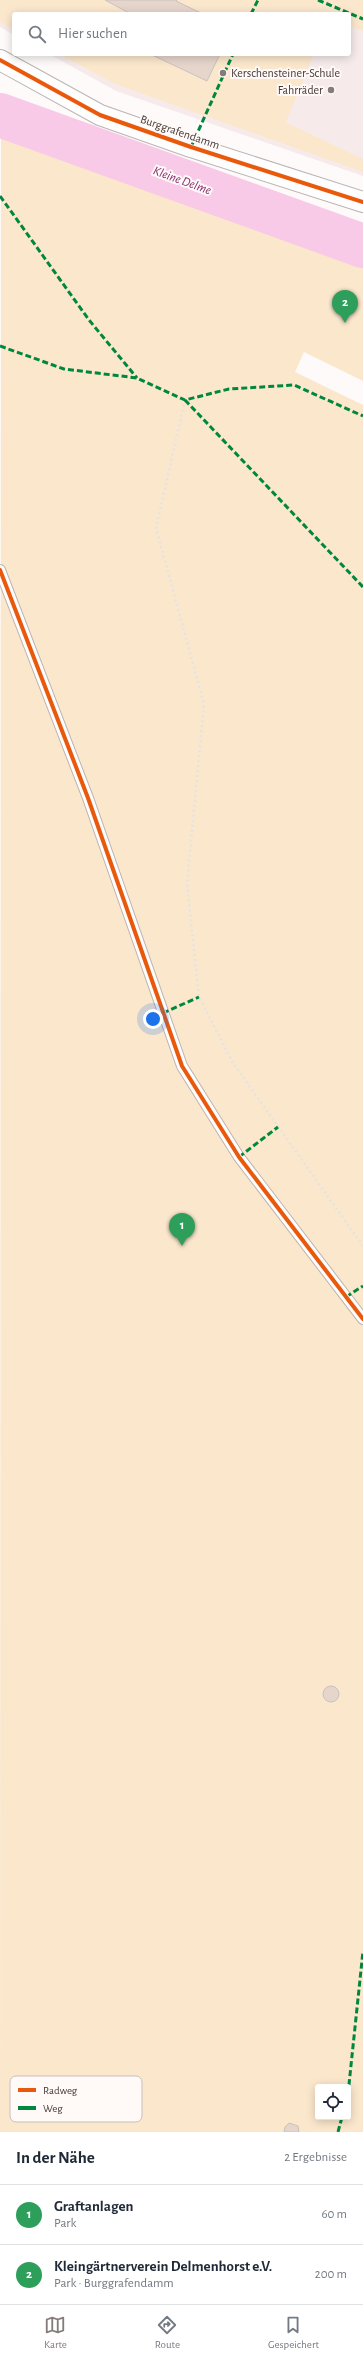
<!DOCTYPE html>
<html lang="de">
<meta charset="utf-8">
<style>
:root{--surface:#fff;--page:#f6f6f7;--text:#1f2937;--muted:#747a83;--line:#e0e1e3;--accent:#857c7a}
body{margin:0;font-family:"Alegreya Sans",sans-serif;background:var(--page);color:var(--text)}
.controls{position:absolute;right:12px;bottom:12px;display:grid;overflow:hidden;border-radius:4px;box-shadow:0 2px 10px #0003}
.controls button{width:36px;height:36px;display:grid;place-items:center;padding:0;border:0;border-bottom:1px solid var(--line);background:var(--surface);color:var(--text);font:20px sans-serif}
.you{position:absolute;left:153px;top:1019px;width:14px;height:14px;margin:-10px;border:3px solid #fff;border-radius:50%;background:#1a73e8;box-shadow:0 0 0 6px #1a73e833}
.badge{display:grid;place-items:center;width:26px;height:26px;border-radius:50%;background:var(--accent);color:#fff;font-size:13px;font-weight:700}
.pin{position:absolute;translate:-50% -33px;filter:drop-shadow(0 1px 2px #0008)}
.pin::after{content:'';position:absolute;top:21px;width:14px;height:12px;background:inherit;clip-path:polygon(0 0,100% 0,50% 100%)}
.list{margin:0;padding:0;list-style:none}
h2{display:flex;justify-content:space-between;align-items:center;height:52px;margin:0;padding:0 16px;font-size:17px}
h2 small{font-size:13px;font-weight:400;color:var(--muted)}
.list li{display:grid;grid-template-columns:26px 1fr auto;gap:12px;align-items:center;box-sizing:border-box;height:60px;padding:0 16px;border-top:1px solid var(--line)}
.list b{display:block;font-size:15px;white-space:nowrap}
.list p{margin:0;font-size:13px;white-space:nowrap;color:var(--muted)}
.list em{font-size:13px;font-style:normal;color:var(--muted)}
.icon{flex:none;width:22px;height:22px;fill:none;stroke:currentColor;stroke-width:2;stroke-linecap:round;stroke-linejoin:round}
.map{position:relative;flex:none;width:363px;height:2132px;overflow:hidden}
.search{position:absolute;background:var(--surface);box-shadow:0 2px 10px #0003;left:12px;right:12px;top:12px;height:44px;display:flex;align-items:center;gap:10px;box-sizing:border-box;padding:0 14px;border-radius:4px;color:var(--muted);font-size:15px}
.sheet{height:172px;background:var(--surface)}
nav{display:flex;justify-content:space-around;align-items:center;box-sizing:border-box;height:56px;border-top:1px solid var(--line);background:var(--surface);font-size:11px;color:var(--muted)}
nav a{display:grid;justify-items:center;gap:2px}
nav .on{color:var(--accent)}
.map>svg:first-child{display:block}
</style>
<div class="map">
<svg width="363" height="2132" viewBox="0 0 363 2132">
<rect width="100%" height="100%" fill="#fefaf9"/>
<!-- built -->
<path fill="#f6ebea" d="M0,0H363V176L116,91L49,54H349V14H14V35L0,27Z"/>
<!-- green -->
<g fill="#fbe7cc" fill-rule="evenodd">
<path d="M0,0H105L131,14H14V30L0,22Z"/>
<path d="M177,0H363V28L362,31L349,26V14H203L176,2Z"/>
<path d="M59,54H150L207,81L220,54H314L286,122L283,121L363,159V172L115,84Z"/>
<path d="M1,129L220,207L363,250V381L304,352L295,372L363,405V2132H0ZM318,2087H348V2117H318Z"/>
</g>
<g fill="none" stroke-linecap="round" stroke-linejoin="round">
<!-- river -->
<path stroke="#f8cae8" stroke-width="44" d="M0,115L363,246"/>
</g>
<!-- building -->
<g fill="#e6d5cb" stroke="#c9c2bf">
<path d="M105,0H177L176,1L203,14H131Z"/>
<path d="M150,54H220L207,81Z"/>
<circle cx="331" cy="1694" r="8"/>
<path d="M289,2123L298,2126L299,2132H284L285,2127Z"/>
</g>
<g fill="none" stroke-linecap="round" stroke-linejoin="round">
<defs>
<path id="service" d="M0,570L88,798L182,1066L239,1157L363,1319"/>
<path id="minor" d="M0,60L100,115L191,147L363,202"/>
</defs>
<!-- service casing -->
<use href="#service" stroke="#bbb4b3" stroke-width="12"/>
<!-- minor casing -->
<use href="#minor" stroke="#bbb4b3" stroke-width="22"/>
<!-- path -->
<path stroke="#e4e3e2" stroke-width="2.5" stroke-dasharray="2 3" stroke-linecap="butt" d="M185,400L156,528L204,704L187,884L199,997L233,1063L363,1246"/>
<!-- service -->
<use href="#service" stroke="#fffefe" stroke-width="10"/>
<!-- minor -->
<use href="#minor" stroke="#fffefe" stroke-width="20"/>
<!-- quiet -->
<g stroke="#00873e" stroke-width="3" stroke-dasharray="6 3" stroke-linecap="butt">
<path d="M318,0L363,19"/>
<path d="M251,14L258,0"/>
<path d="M191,147L233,54"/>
<path d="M0,196L89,320L137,378"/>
<path d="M0,346L64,369L137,378L185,400L229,389L294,385L363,416"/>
<path d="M185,400L363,587"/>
<path d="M163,1013L199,997"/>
<path d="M239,1157L278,1127"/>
<path d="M346,1297L363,1286"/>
<path d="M348,2094L363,1951"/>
<path d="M338,2132L342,2117"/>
</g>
<defs>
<g id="cycleway">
<path d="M0,60L100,115L191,147L363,202"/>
<path d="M0,570L88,798L182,1066L239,1157L363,1319"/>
</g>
</defs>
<!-- cycleway casing -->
<use href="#cycleway" stroke="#fff9f8" stroke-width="6"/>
<!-- cycleway -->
<use href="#cycleway" stroke="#e8590c" stroke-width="4"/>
</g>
<!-- markers -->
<g fill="#857c7a" stroke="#fff9f8" stroke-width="1.5">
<circle cx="223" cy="73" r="4"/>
<circle cx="331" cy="90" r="4"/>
</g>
<g text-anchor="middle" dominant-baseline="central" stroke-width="4" stroke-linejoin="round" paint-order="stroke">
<!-- poi labels -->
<g font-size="12" fill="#443836" stroke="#fff9f8" text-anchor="start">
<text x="231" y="73">Kerschensteiner-Schule</text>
<text x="323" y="90" text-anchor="end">Fahrräder</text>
</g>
<!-- street labels -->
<g font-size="12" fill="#443836" stroke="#fff9f8">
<text transform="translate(180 132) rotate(19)">Burggrafendamm</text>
</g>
<!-- water labels -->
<g font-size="13" font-style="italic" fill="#842b6d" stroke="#fff9f8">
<text transform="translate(182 181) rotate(20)">Kleine Delme</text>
</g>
</g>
<!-- legend -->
<rect x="10" y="2076" width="132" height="46" rx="6" fill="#fff9f8" stroke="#c7bfbe" stroke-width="1"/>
<rect x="18" y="2088" width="18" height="4" fill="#e8590c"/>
<rect x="18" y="2106" width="18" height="4" fill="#00873e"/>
<g font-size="11" fill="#443836">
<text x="43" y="2094">Radweg</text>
<text x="43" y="2112">Weg</text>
</g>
</svg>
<div class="controls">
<button><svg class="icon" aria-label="locate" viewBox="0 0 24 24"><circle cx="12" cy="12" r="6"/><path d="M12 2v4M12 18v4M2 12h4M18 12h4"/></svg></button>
</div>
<div class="you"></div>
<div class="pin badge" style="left:182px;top:1246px;background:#2e9e5b">1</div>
<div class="pin badge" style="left:345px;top:323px;background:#2e9e5b">2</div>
<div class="search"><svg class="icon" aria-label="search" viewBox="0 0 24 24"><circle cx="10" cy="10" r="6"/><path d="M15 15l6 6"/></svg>Hier suchen</div>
</div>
<section class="sheet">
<h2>In der Nähe<small>2 Ergebnisse</small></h2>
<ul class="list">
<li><span class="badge" style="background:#2e9e5b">1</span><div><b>Graftanlagen</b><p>Park</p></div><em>60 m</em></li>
<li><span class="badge" style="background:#2e9e5b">2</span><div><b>Kleingärtnerverein Delmenhorst e.V.</b><p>Park · Burggrafendamm</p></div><em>200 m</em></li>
</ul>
</section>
<nav>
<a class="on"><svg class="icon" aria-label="map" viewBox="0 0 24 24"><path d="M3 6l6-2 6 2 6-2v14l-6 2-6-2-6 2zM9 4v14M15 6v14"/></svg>Karte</a>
<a><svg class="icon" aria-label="directions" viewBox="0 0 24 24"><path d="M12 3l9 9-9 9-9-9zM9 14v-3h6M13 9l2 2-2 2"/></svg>Route</a>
<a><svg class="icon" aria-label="saved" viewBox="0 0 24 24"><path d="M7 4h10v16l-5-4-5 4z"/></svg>Gespeichert</a>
</nav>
